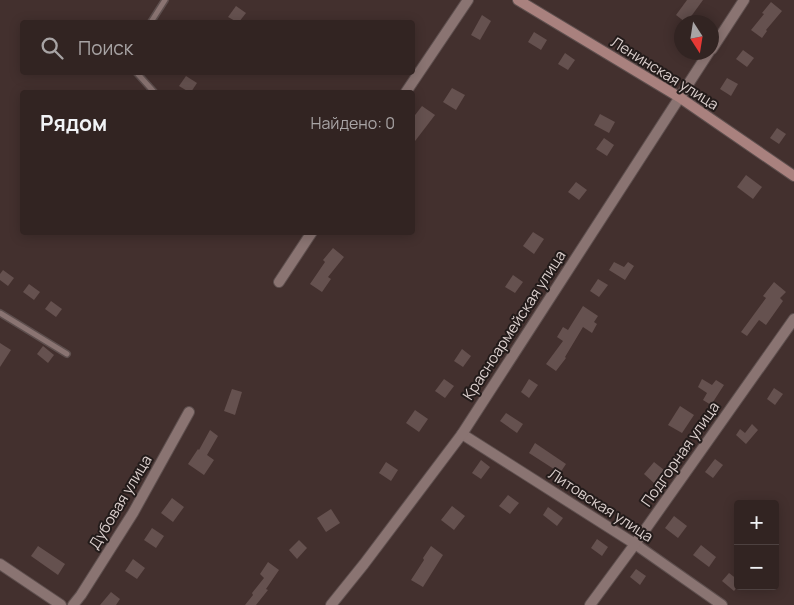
<!DOCTYPE html>
<html lang="ru">
<meta charset="utf-8">
<style>
:root{--surface:#322422;--page:#3d302f;--text:#f1f3f6;--muted:#a8a4a5;--line:#4d4140}
body{margin:0;font-family:Manrope,sans-serif;background:var(--page);color:var(--text)}
.controls{position:absolute;right:15px;bottom:15px;display:grid;overflow:hidden;border-radius:5px;box-shadow:0 2px 12px #0003}
.controls button{width:45px;height:45px;display:grid;place-items:center;padding:0;border:0;border-bottom:1px solid var(--line);background:var(--surface);color:var(--text);font:25px sans-serif}
.compass{position:absolute;left:674px;top:15px;width:45px;height:45px;border-radius:50%;background:var(--surface);box-shadow:0 2px 12px #0003;rotate:168deg}
.list{margin:0;padding:0;list-style:none}
h2{display:flex;justify-content:space-between;align-items:center;height:65px;margin:0;padding:0 20px;font-size:21px}
h2 small{font-size:16px;font-weight:400;color:var(--muted)}
.icon{flex:none;width:28px;height:28px;fill:none;stroke:currentColor;stroke-width:2;stroke-linecap:round;stroke-linejoin:round}
.map{position:relative;flex:none;width:794px;height:605px;overflow:hidden}
.search{position:absolute;background:var(--surface);box-shadow:0 2px 12px #0003;left:20px;top:20px;width:395px;height:55px;display:flex;align-items:center;gap:12px;box-sizing:border-box;padding:0 18px;border-radius:5px;color:var(--muted);font-size:19px}
.panel{position:absolute;background:var(--surface);box-shadow:0 2px 12px #0003;left:20px;top:90px;width:395px;height:145px;border-radius:5px}
.map>svg:first-child{display:block}
</style>
<div class="map">
<svg width="794" height="605" viewBox="0 0 794 605">
<rect width="100%" height="100%" fill="#43302e"/>
<!-- building -->
<g fill="#65514f">
<path d="M687,0H703L687,22H685L676,15Z"/>
<path d="M771,2L782,11L766,30L767,31L762,38L751,30L764,14L762,13Z"/>
<path d="M236,6L246,13L239,22H237L228,17Z"/>
<path d="M482,15L491,21L480,40L471,35Z"/>
<path d="M534,32L547,40L541,50L528,42Z"/>
<path d="M743,50L754,58L747,67L736,59Z"/>
<path d="M565,53L575,60L568,70L558,64Z"/>
<path d="M186,76L197,83L191,92H189L179,86Z"/>
<path d="M727,78L738,84L731,96L720,89Z"/>
<path d="M452,88L465,95L456,110L443,102Z"/>
<path d="M422,106L435,115L412,145V119Z"/>
<path d="M600,114L615,122L609,133L594,125Z"/>
<path d="M777,128L786,134L779,144L770,138Z"/>
<path d="M604,138L614,145L607,156L596,149Z"/>
<path d="M746,175L762,187L753,199L737,187Z"/>
<path d="M576,182L587,190L579,200L568,192Z"/>
<path d="M533,232L544,239L534,254L523,246Z"/>
<path d="M333,248L344,257L328,277L331,279L322,292L310,284L325,262L323,260Z"/>
<path d="M614,262L624,267L628,262L634,266L625,280L609,270Z"/>
<path d="M3,270L14,278L8,286L0,280V274Z"/>
<path d="M513,275L523,282L515,293L505,287Z"/>
<path d="M598,279L608,285L599,297L590,291Z"/>
<path d="M774,282L786,292L780,298L783,301L766,325L759,320L747,336L741,332L766,298L763,296Z"/>
<path d="M29,284L40,292L34,300L23,292Z"/>
<path d="M51,301L62,309L56,317L45,309Z"/>
<path d="M583,306L598,316L594,322L597,324L592,333L583,327L565,357L566,358L556,371L546,364L563,341L557,337L563,327L568,330Z"/>
<path d="M0,343L11,350L0,367Z"/>
<path d="M43,346L54,355L48,363L37,354Z"/>
<path d="M462,349L471,356L463,367L454,361Z"/>
<path d="M444,379L454,386L445,398L435,391Z"/>
<path d="M529,379L538,385L529,398L521,392Z"/>
<path d="M702,379L712,385L716,380L724,385L711,405L703,400L707,393L698,387Z"/>
<path d="M774,388L783,394L775,405L767,399Z"/>
<path d="M232,389L242,392L235,415L224,411Z"/>
<path d="M680,406L694,415L682,433L668,425Z"/>
<path d="M415,410L428,419L419,432L406,423Z"/>
<path d="M506,413L523,424L517,433L500,421Z"/>
<path d="M752,424L758,430L746,444L736,435L740,429L745,433Z"/>
<path d="M210,430L218,436L207,455L214,460L204,475L188,464L198,449L199,450Z"/>
<path d="M535,443L566,464L560,473L529,453Z"/>
<path d="M715,459L723,465L713,478L705,472Z"/>
<path d="M481,460L490,467L481,479L472,473Z"/>
<path d="M386,462L398,470L391,481L379,473Z"/>
<path d="M654,462L664,470L654,483L644,474Z"/>
<path d="M508,495L519,503L510,514L499,506Z"/>
<path d="M172,498L184,507L173,522L161,513Z"/>
<path d="M452,506L465,516L454,530L441,520Z"/>
<path d="M548,507L563,518L557,526L543,515Z"/>
<path d="M331,509L340,523L326,532L317,518Z"/>
<path d="M674,516L687,526L678,538L665,528Z"/>
<path d="M152,528L164,536L156,548L144,540Z"/>
<path d="M597,539L608,547L602,556L591,548Z"/>
<path d="M299,540L307,548L297,559L289,550Z"/>
<path d="M701,545L716,557L709,567L693,555Z"/>
<path d="M38,546L65,564L58,575L31,556Z"/>
<path d="M431,546L443,555L423,587L411,580L424,560L423,558Z"/>
<path d="M133,559L145,568L137,579L125,571Z"/>
<path d="M268,562L279,570L266,589L268,590L256,605H245L253,595L252,593L264,578L260,574Z"/>
<path d="M636,569L646,576L640,585L630,577Z"/>
<path d="M729,573L738,580V586L734,591L722,581Z"/>
<path d="M111,592L120,599L116,605H100Z"/>
</g>
<g fill="none" stroke-linecap="round" stroke-linejoin="round">
<defs>
<g id="service">
<path d="M151,22L165,0"/>
<path d="M136,72L154,92"/>
<path d="M0,313L67,354"/>
</g>
<g id="minor">
<path d="M712,49L744,0"/>
<path d="M406,92L468,0"/>
<path d="M279,282L312,232"/>
<path d="M462,434L635,544L722,605"/>
<path d="M0,564L61,605"/>
<path d="M73,605L81,595L133,513L189,412"/>
<path d="M331,605L364,564L462,434L709,52"/>
<path d="M590,605L635,544L794,319"/>
</g>
<path id="secondary" d="M518,0L679,97L794,176"/>
</defs>
<!-- service casing -->
<use href="#service" stroke="#5e4f4e" stroke-width="8"/>
<!-- minor casing -->
<use href="#minor" stroke="#5e4f4e" stroke-width="12"/>
<!-- secondary casing -->
<use href="#secondary" stroke="#5e4f4e" stroke-width="12"/>
<!-- service -->
<use href="#service" stroke="#8a7472" stroke-width="5"/>
<!-- minor -->
<use href="#minor" stroke="#8a7472" stroke-width="10"/>
<!-- secondary -->
<use href="#secondary" stroke="#a9817e" stroke-width="10"/>
</g>
<g text-anchor="middle" dominant-baseline="central" stroke-width="4" stroke-linejoin="round" paint-order="stroke">
<!-- street labels -->
<g font-size="15" fill="#dbcfcd" stroke="#231b1a">
<text transform="translate(665 73) rotate(32)">Ленинская улица</text>
<text transform="translate(514 325) rotate(-57)">Красноармейская улица</text>
<text transform="translate(680 454) rotate(-55)">Подгорная улица</text>
<text transform="translate(120 502) rotate(-59)">Дубовая улица</text>
<text transform="translate(601 505) rotate(33)">Литовская улица</text>
</g>
</g>
</svg>
<div class="controls">
<button>+</button>
<button>−</button>
</div>
<svg class="compass" viewBox="-18 -18 36 36"><path d="M0-13l5 13h-10z" fill="#e53935"/><path d="M0 13l5-13h-10z" fill="#a8a4a5"/></svg>
<div class="search"><svg class="icon" aria-label="search" viewBox="0 0 24 24"><circle cx="10" cy="10" r="6"/><path d="M15 15l6 6"/></svg>Поиск</div>
<section class="panel">
<h2>Рядом<small>Найдено: 0</small></h2>
<ul class="list">
</ul>
</section>
</div>
